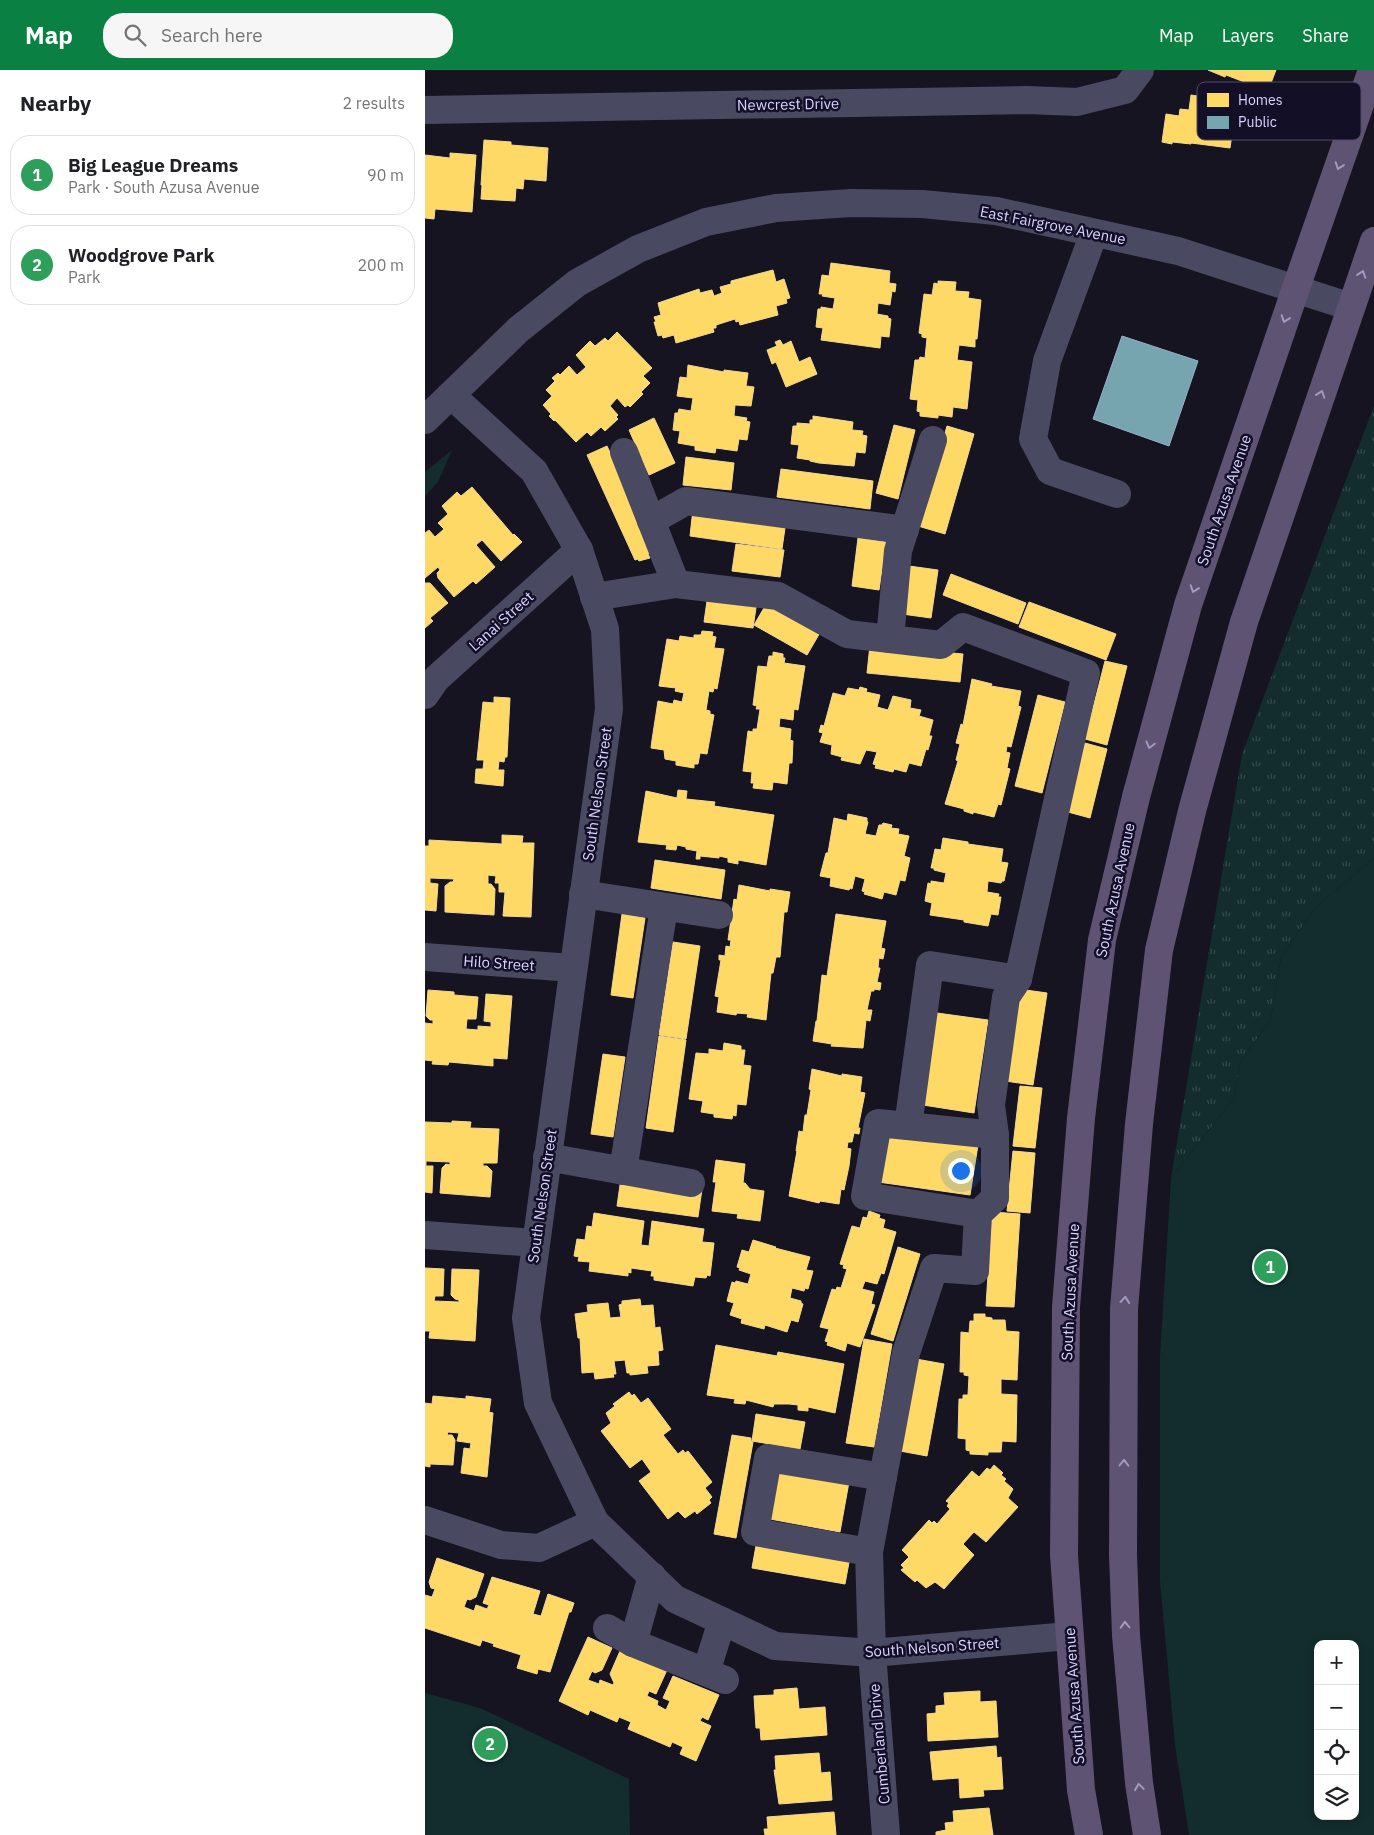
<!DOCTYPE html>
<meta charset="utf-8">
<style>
:root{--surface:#fff;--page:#f6f6f6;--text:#202124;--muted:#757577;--line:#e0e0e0;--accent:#0b8043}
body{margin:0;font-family:"IBM Plex Sans",sans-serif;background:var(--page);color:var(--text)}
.controls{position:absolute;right:15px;bottom:15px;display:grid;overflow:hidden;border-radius:10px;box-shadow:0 2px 12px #0003}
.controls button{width:45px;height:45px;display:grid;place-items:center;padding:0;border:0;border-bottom:1px solid var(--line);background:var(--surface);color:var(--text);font:25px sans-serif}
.you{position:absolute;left:535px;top:1100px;width:18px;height:18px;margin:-12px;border:4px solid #fff;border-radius:50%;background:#1a73e8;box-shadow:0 0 0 8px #1a73e833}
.badge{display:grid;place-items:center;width:32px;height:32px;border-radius:50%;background:var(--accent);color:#fff;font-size:16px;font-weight:700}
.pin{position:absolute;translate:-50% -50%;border:2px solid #fff;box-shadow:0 1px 5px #0006}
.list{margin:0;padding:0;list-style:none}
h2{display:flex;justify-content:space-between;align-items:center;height:65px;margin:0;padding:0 20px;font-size:21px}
h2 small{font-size:16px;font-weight:400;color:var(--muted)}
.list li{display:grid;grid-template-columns:32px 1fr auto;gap:15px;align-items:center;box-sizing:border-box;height:80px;margin:0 10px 10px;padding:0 10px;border:1px solid var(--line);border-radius:20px}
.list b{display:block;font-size:19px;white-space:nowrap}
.list p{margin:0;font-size:16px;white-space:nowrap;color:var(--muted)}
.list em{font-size:16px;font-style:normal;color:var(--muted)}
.icon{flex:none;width:28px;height:28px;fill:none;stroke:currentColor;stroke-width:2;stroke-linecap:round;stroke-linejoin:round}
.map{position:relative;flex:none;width:949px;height:1765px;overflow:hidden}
header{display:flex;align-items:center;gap:30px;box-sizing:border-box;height:70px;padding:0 25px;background:var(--accent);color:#fff}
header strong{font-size:24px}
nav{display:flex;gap:28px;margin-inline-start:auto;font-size:18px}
.search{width:350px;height:45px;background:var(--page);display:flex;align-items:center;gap:12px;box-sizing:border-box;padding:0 18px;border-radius:20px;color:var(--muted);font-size:19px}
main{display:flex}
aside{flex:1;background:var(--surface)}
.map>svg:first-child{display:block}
</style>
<header>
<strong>Map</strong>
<div class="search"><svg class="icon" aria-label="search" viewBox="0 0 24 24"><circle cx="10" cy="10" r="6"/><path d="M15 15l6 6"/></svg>Search here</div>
<nav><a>Map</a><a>Layers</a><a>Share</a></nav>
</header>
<main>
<aside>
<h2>Nearby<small>2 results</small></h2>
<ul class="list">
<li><span class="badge" style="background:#2e9e5b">1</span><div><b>Big League Dreams</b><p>Park · South Azusa Avenue</p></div><em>90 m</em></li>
<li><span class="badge" style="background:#2e9e5b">2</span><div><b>Woodgrove Park</b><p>Park</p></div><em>200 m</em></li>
</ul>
</aside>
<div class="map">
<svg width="949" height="1765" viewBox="0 0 949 1765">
<defs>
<pattern id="grass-tufts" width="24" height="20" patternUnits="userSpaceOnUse" patternTransform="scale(1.25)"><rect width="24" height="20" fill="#132c2d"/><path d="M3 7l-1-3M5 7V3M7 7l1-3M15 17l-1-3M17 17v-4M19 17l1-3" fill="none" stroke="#354a4c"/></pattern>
</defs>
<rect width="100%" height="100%" fill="#161421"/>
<!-- grass -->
<path fill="url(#grass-tufts)" d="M949,336V788L891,837L856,887L846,949L815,993L809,1028L746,1108L817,684Z"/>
<!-- park -->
<g fill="#132c2d" fill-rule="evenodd">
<path d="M27,380L13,412L0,426V402Z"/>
<path d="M949,788V1765H764L750,1675L735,1511V1286L746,1108L809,1028L815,993L846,949L856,887L891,837ZM893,1574H930V1746H893Z"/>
<path d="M0,1623L55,1638L204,1709L205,1765H0Z"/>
</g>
<!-- homes -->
<g fill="#ffd966" stroke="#f4d894">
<path d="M783,0H851L843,21L801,5L800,7Z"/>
<path d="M766,25L800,30L799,32L808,34L807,42L823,44L820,66L807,64L805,78L766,73V74L747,72V74L737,72L741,44L754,46L755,39L764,40Z"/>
<path d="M59,70L86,72V75L123,78L121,111L99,109L98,119L91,118L90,131L56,129L57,115H56Z"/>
<path d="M25,83L51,85L47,142L10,139L9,149L0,148V85L25,88Z"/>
<path d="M406,193L465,201L464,213L471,214L470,222L467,221L465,235L453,233L452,244L463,246V248L466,249L464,267L456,266L455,278L396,270L398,258L391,257L393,239H396V237L408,239L410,228L397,226L398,224H394L397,205L404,206Z"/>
<path d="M348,200L351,212L359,209L365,228L361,229L362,233L351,236L353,245L315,255L314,251L311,252L310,249L291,255V258H288L289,262L251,273L249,265L238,268L237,265L233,266L229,252H231L229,247L236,245L233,233L274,219L275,223L287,220L289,226L297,223L295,217L306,214V211Z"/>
<path d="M513,211L531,212L530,221L544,222L543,228L556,230L552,269H550V277L534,275L532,290L547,292L542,339L528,337L527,347L513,345V348L495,346V342L492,341L493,330L485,329L490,290H494L495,287L500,288L502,268L497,267V264L494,263L499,224L507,225L509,213L513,214Z"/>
<path d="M192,262L227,298L218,306L225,313L216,322L218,324L205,337L203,335L200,337L192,328L185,336L193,345L191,347L193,349L180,361L176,357L166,366L162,362L151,372L130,350L129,351L124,346L126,344L118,335L127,326L121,320L130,311L127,308L133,303L135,305L144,296L152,305L161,297L151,285L165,271L170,276L180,268L183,271Z"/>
<path d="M355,270L358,275L366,271L374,292L385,287L392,304L361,317L351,292L347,294L342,280L352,276L350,272Z"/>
<path d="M263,295L299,302V300L323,303L321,316L329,317L326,336L310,335L309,346L322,348L321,351L325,352L322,370L314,369L312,381L291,378L290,383L270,380V376L253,373L255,361L248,360L250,343H253L254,339L266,341L268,328L252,326L255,307L262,308Z"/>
<path d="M388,346L428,352L427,360L438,361L437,365L442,366L440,383L431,382L429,396L394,393L385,391V390L372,388L374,375L366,374L368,356H372V353L385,354V350H388Z"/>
<path d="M229,348L250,393L224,405L204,360Z"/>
<path d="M469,355L490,360L473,429L451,423Z"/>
<path d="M522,356L549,364L520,464L493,456Z"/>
<path d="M182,376L231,481L223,484L225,488L214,491L213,489L210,490L162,385Z"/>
<path d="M261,387L309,393L306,420L258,415Z"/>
<path d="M356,399L448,411L445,439L352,427Z"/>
<path d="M47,417L88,465L89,464L97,472L76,491L57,470L51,475L70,497L51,514L48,511L29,527L13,508L12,503L15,500L13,497L0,508V463L4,460L10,467L19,459L13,453L23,444L17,436L32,422L36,426Z"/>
<path d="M268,439L361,451L357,479L265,466Z"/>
<path d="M433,468L461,472L454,520L427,516Z"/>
<path d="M311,474L359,480L355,507L307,501Z"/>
<path d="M484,496L513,500L506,548L477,544Z"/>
<path d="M526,504L601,533L593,554L518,525Z"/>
<path d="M0,513H5L23,533L5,548L8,551L0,558Z"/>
<path d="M283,524L332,531L328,558L279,552Z"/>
<path d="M343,531L396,561L382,585L329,555Z"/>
<path d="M604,532L691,564L681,590L594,557Z"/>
<path d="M277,561L288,562L287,566L291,567L289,578L299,579L292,619L289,618L288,622L284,621L281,640L285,641V644L289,645L282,684L275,683L273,694H269V698L251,695V691L240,689L239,680L226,678L227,670L233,631L248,634L249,630L257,632L259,623L250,621L251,618L234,616L242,569L254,571L255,566L269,568V565H276Z"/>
<path d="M445,575L538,584L535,612L442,603Z"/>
<path d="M348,582L358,584V588H360L359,593L380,596L373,640L369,639L368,650L355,648L354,657L366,659L365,670L368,671L367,693H364L362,714L348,712L347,720L328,718L329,713H326L327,702L318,701L323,661L328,662V659H332L335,639H331L332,636L328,635L333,596L342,597L344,586H348Z"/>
<path d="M680,591L702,596L682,675L660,669Z"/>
<path d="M547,609L567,614L566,616L596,621L593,636L596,637L586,677L582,676L581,682L585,683L582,698L585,699L576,735L573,734L569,747L548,742V744L539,741V739L520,734L533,691L531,690L535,674L531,673L536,654L538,655Z"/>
<path d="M435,617L442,619L441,622L455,625L452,637L463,640L468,626L486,630L485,638L496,640L494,646L508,650L504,666H507L503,680L501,679L496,696L484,693L481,702L469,699L468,702L450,698L451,695L448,694L452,682L441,680L435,694L416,690L417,687L406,684L407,675L395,672L398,663L394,662L396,655L399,656L408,623L420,626L423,618L434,620Z"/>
<path d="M613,625L640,632L617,723L590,716Z"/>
<path d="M69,627L85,628L82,687H80L79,692L74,691L73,700H79L78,716L50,713L51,699H58L59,690H52L58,632L69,633Z"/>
<path d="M660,673L682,679L665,748L643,742Z"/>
<path d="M253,720L262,721L261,729L290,732L289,736L349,745L341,795L313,790V794L303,792V788L294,786V788L275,786V789H271L272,781L261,779V777L252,775L251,780L241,779L242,775L213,772L221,721L252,728Z"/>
<path d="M423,744L442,748V752H443L440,764L451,766L454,755H457L458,753L467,755L466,758L474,759L473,764L484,766L479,786L485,788L480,811L475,810L471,825L459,822L457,829L439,824L440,822L437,821L440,809L430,806L427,819L425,818L424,820L405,816L406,808L395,806L401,783H403L409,748L422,751Z"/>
<path d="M77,765L98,766L97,773H109L106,847L78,846L80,822H74V813H70L71,806L63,805V814H66L70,819L69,845L20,842V816L25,812H28L29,809L5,808V813L13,814L11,841L0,840V776H4V770L77,774Z"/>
<path d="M518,768L543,772V774L578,779L576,792L583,793L579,811H577L576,813L563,811L562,822L574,824L573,827H576L573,845L566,844L563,856L539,852V850L505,845L507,833L500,831L503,813L506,814V811L519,813L521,803L509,800V798H506L510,779L516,780Z"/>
<path d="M230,790L300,800L296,829L226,818Z"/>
<path d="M314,815L345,821V819L365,822L362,842H359L355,887H351L348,903H346L341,950L322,947L323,944L312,943L311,945L292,942L294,927L290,926L296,890H294V885L300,886L301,876L305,877L306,870H303L309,829L312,830Z"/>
<path d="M197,844L220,848L208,928L186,925Z"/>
<path d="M411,844L461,851L456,878L460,879L458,889L454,888L453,898H455L452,912L456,913L455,920L449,919V921H446L442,940H447L445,951L441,950L438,978L406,976L407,974L388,971L391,951H392L397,905L402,906Z"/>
<path d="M248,872L275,876L261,969L234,965Z"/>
<path d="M594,919L622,923L608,1015L580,1011Z"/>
<path d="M3,920L29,922V925L53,927L51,949H42L41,959L53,960V956L66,957V952L59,951L61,924L87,926L82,989L68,988V996L24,992L23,995L7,994L8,991L0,990V953L8,954V950H5L1,946Z"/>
<path d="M512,943L563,950L549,1043L498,1035Z"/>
<path d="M234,966L261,970L248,1062L221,1058Z"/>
<path d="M299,973L316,976V980H320L318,995L326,996L321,1035L312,1034L311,1046L308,1045L307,1049L289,1047V1044L276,1042L278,1031L264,1029L271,983L284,984V979L298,981Z"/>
<path d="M178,984L200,987L188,1067L166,1064Z"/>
<path d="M387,999L417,1006V1004L437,1007L435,1022L440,1023L433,1058H435L434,1064L429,1063L427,1072H423L422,1078L426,1079L424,1096L419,1120L416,1119L414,1134L395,1131L394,1133L364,1126L372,1081H371L374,1061L378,1062L380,1045H382L386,1020L384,1019Z"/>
<path d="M595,1016L617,1018L610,1078L588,1076Z"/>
<path d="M27,1051L46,1052L45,1058L74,1059L72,1093H58V1096H62L67,1101L65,1127L15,1123L17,1098L21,1094L25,1095V1092L1,1091V1096H8L7,1123L0,1122V1052L27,1053Z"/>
<path d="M460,1062L553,1075L545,1125L453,1112Z"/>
<path d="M588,1081L610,1083L605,1143L582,1141Z"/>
<path d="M291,1090L320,1094L318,1113H320L325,1119L339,1121L335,1151L312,1148L313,1144L287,1141L291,1112H288Z"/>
<path d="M196,1108L277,1119L273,1147L192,1136Z"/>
<path d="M444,1141L455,1145L454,1148L460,1150L458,1158L471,1162L459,1204L456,1203L452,1214L440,1211L437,1219L449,1222L446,1234L450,1235L435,1277L422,1273L420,1281L402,1275L403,1272L400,1271L404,1259L395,1257L407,1219L411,1220L412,1217L416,1218L422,1199L418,1198L419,1195L415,1194L427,1156L435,1158L438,1147L442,1148Z"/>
<path d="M567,1142L595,1144L589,1237L561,1236Z"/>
<path d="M169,1143L219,1151L216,1175L224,1176L227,1151L279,1159L277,1172L289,1173L285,1206L282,1205L281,1208L270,1207L268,1216L229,1210V1206H226L227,1201L206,1198V1203L203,1202V1206L164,1201L165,1192L153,1191L154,1187L149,1186L152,1169L160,1170L162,1156L167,1157Z"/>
<path d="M328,1170L351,1177L350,1178L385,1187L381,1200L388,1201L383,1219L380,1218L379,1221L367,1218L365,1228L376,1231V1233L378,1234L373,1252L366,1250L362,1262L340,1255L339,1259L316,1253L317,1249L305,1245L309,1233L302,1231L307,1212L310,1213L311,1211L323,1214L326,1204L314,1200L315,1198L312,1197L317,1180L324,1182Z"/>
<path d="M473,1177L495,1184L468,1271L446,1264Z"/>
<path d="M0,1198L19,1199L18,1226H10L9,1231L34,1232V1230L30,1229L26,1225L27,1199L54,1200L50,1271L4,1268L5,1261H0Z"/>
<path d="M215,1229L216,1236L228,1235L230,1258L235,1257L238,1280L233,1281L234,1295L222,1296L223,1303L205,1305V1303H202L200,1290L189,1291L191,1304H188L189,1307L170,1309L169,1302L157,1303L155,1268H153L150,1244L163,1242L162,1235L183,1233L185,1248L196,1247L194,1235L197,1234V1231Z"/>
<path d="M549,1244H560V1247L567,1248V1250H580L581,1261L594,1262L592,1310L576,1309V1324L592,1325L591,1372L577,1371L576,1382H563V1385L545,1384V1381L541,1380V1369L533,1368L534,1329H538V1325H543L544,1306L539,1305V1302H535L536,1262L544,1263L545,1251H549Z"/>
<path d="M439,1269L467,1274L449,1377L421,1373Z"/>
<path d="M291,1275L352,1286L353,1282L419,1294L410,1343L383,1337V1341L373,1340V1335L364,1334H349L348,1337L321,1330L320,1334L309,1333L310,1329L282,1325Z"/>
<path d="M491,1289L519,1294L502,1386L475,1381Z"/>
<path d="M204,1322L207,1326L209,1324L216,1333L223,1328L246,1359L238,1365L253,1384L258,1380L260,1383L263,1381L287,1412L280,1418L287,1427L284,1430L286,1433L272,1444L270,1441L260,1448L253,1441L243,1449L214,1411L226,1402L224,1399L217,1389L205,1398L176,1361L186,1353L181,1343L190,1336L188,1334Z"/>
<path d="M8,1326L41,1329V1326L66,1329L64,1342L68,1343L62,1407L36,1403L39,1378L45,1379L46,1373L32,1371L34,1363L23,1362L22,1365H27L30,1370L28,1395L5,1394V1397L0,1396V1333L7,1334Z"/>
<path d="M331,1344L380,1352L375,1379L327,1371Z"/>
<path d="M307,1365L326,1368V1371L328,1372L311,1468L289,1464Z"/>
<path d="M569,1395L578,1403L576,1405L581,1409L579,1411L588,1419L583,1428L593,1437L561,1472L549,1462L538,1474L549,1485L519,1519L510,1512L501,1518L492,1510L490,1512L476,1500L479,1498L476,1495L484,1487L477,1480L504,1450L507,1453L509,1451L512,1454L525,1439L522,1436L524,1433L521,1431L547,1401L554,1407L562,1398L565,1400Z"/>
<path d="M354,1399L424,1412L415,1462L345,1449Z"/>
<path d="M332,1470L425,1487L420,1514L327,1498Z"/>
<path d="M12,1488L59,1504L51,1527L45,1530L42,1529L39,1537L49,1541L51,1535L62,1539L64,1535L58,1533L67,1507L115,1521L108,1544L116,1546L123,1524L149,1533L146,1542H144L125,1602L113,1599L112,1604L92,1598L96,1585L68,1576L69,1574L57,1570L55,1576L0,1558V1525L7,1527L10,1519L6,1518L4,1512Z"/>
<path d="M163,1567L187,1578L177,1600L170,1603L167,1601L163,1610L174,1614L175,1610L188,1615L189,1613L185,1604L195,1581L242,1600L231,1624L224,1621L222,1626L233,1631L232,1635L241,1640L245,1631L238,1628L248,1606L294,1625L283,1650L277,1647L275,1651L286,1656L271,1691L255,1684L258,1677L247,1672L245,1677L203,1659L206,1652L194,1647L192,1652L165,1640L163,1645L134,1631Z"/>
<path d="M372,1618L374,1639L400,1637L402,1665L336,1670L335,1658H331L329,1626L349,1625V1620Z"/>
<path d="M555,1621V1632L571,1631L573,1667L503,1671L502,1644L511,1643V1636L520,1635L519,1623Z"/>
<path d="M571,1676L572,1688L576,1687L578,1719L558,1720L559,1726L535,1728L534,1708L508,1710L505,1682Z"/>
<path d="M394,1683L396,1703L405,1702L407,1730L354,1734L349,1700H351L350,1686Z"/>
<path d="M564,1738L568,1765H511V1762L521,1760L520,1753L529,1752L528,1741Z"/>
<path d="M409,1742L411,1765H340L339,1759H343L342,1747Z"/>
</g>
<!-- public -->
<path fill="#76a5af" stroke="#94b3c7" d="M697,266L773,291L744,376L668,349Z"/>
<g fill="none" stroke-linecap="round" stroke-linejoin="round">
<!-- minor -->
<g stroke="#4a4962" stroke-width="28">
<path d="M0,40L602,30L652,32L700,20L715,0"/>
<path d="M669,163L622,291L608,369L625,401L692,424"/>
<path d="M26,325L109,401L154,480L180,559L184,639L101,1248L113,1333L170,1452L250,1529L350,1576L447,1583L644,1566"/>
<path d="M0,350L93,260L152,213L213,179L281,152L351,138L426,133L497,134L571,141L753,181L926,237"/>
<path d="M199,382L251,514"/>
<path d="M226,451L261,431L480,460"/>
<path d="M169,527L251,514L353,526L422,564L516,575L538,557L661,603L593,909L581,927L566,1035L570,1065V1128L553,1144L550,1201L509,1198L481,1283L444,1482L447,1583L461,1765"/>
<path d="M465,569L473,481L508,370"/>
<path d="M0,625L11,609L154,480"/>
<path d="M158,824L294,845"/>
<path d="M0,887L147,898"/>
<path d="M483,1056L505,895L593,909"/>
<path d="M122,1087L266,1113"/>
<path d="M198,1101L239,837"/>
<path d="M553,1144L440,1126L453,1053L570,1065"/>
<path d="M0,1165L110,1173"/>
<path d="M0,1450L76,1475L114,1478L170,1452"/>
<path d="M444,1482L330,1462L343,1388L458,1407"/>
<path d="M182,1558L208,1573L300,1610"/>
<path d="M208,1573L227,1506"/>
<path d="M281,1602L297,1551"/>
</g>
<!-- major -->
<g stroke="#5e5373" stroke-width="28">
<path d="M664,1765L656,1720L639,1485L641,1237L656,1048L677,870L711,727L763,535L871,218L947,0"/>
<path d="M722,1765L714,1713L701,1565L698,1485L699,1239L714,1054L734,880L767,741L819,552L949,171"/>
</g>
</g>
<!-- one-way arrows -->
<defs><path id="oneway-chevron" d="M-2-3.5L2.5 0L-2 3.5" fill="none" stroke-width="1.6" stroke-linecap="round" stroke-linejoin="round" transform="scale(1.25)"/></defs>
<g stroke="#a29ac0">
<use href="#oneway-chevron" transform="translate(914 96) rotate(109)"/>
<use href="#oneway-chevron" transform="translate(937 204) rotate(-71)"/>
<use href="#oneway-chevron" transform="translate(860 249) rotate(109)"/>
<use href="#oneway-chevron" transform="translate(896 324) rotate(-71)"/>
<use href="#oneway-chevron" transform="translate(769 519) rotate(109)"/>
<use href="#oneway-chevron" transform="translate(725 675) rotate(105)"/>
<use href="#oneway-chevron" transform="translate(700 1230) rotate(-85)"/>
<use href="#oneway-chevron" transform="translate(699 1393) rotate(-89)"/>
<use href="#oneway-chevron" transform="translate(700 1555) rotate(-92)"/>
<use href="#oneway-chevron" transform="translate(714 1717) rotate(-98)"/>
</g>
<g text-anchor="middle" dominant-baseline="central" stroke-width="5" stroke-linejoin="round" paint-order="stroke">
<!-- street labels -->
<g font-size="15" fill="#d9d4ff" stroke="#130f26">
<text transform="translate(363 34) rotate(-1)">Newcrest Drive</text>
<text transform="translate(628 155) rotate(11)">East Fairgrove Avenue</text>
<text transform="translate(799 430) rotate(-71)">South Azusa Avenue</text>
<text transform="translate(76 551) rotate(-42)">Lanai Street</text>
<text transform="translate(172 724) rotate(-82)">South Nelson Street</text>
<text transform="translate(690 820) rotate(-78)">South Azusa Avenue</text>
<text transform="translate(74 893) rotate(4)">Hilo Street</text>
<text transform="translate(117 1126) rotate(-82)">South Nelson Street</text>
<text transform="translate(645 1222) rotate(-87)">South Azusa Avenue</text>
<text transform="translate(507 1577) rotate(-4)">South Nelson Street</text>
<text transform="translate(649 1626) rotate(-94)">South Azusa Avenue</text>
<text transform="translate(454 1674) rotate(-95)">Cumberland Drive</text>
</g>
</g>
<!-- legend -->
<rect x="772" y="12" width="164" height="58" rx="8" fill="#130f26" stroke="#4e4a67" stroke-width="1"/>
<rect x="782" y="23" width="22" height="14" fill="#ffd966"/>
<rect x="782" y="46" width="22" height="13" fill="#76a5af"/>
<g font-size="14" fill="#d9d4ff">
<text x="813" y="35">Homes</text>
<text x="813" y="57">Public</text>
</g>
</svg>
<div class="controls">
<button>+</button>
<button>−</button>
<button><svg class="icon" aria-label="locate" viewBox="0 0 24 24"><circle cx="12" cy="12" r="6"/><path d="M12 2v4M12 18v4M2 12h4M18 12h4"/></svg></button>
<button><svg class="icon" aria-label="layers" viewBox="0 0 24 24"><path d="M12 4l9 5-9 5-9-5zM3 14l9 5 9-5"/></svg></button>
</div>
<div class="you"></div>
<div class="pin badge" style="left:845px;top:1197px;background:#2e9e5b">1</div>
<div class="pin badge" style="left:65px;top:1674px;background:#2e9e5b">2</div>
</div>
</main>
